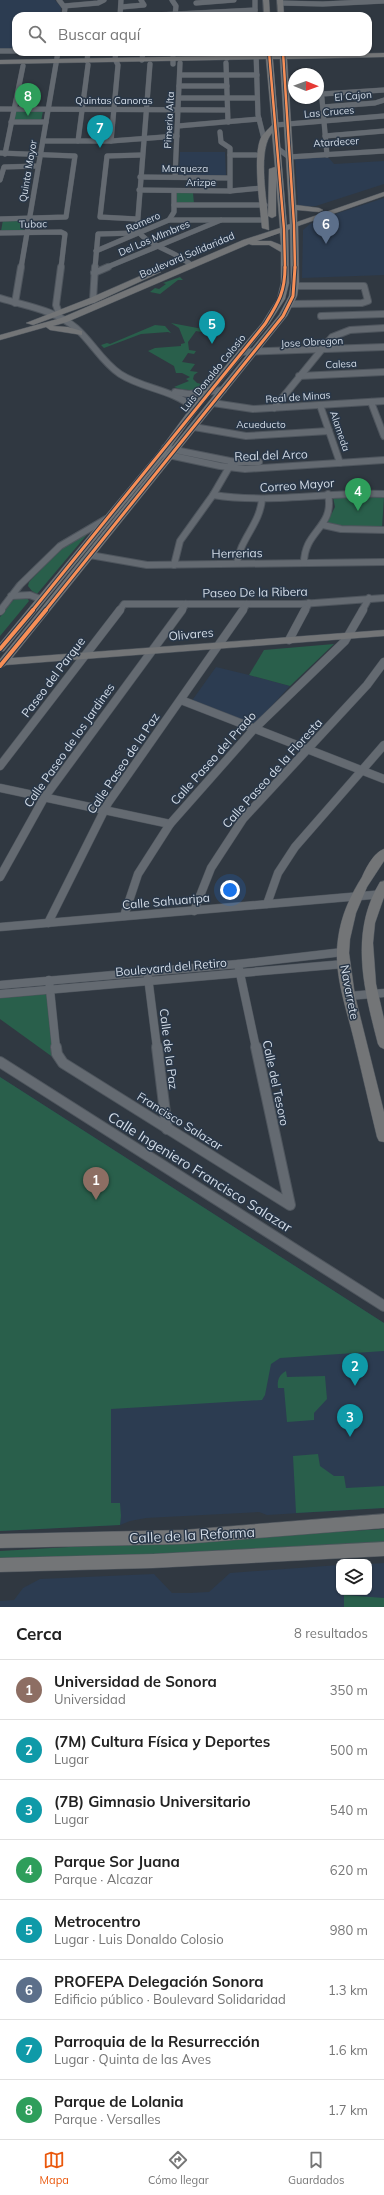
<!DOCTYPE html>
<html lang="es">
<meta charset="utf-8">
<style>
:root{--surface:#fff;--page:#f6f6f6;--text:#222;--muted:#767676;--line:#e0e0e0;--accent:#ea580c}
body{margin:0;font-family:Mulish,sans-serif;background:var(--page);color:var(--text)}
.controls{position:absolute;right:12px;bottom:12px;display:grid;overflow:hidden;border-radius:8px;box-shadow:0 1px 3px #0004}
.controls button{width:36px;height:36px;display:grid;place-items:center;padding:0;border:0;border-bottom:1px solid var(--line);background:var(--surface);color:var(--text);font:20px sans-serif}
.compass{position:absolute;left:288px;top:68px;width:36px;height:36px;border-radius:50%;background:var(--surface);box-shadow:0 1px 3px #0004;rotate:91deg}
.you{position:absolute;left:230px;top:890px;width:14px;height:14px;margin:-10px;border:3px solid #fff;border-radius:50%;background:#1a73e8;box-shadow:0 0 0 6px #1a73e833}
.badge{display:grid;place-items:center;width:26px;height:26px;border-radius:50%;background:var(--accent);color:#fff;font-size:13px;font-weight:700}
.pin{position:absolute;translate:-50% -33px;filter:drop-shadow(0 1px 2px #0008)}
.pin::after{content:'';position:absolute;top:21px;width:14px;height:12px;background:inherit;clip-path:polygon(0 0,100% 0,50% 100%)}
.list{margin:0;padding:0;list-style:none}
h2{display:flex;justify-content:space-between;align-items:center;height:52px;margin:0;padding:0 16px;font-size:17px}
h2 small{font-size:13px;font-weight:400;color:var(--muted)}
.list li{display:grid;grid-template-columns:26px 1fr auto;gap:12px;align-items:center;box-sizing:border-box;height:60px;padding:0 16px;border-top:1px solid var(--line)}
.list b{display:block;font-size:15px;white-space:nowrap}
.list p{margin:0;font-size:13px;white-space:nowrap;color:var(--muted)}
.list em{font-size:13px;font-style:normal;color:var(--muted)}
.icon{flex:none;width:22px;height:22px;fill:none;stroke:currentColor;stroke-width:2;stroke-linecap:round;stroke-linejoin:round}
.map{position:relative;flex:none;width:384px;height:1607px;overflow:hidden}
.search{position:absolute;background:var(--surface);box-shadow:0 1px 3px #0004;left:12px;right:12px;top:12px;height:44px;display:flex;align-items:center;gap:10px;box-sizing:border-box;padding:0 14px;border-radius:12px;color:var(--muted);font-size:15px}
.sheet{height:532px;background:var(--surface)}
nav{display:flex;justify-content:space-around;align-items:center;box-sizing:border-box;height:56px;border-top:1px solid var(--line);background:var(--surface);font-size:11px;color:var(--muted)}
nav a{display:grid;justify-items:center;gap:2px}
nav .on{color:var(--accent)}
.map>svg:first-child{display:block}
</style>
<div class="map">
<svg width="384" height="1607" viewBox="0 0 384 1607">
<rect width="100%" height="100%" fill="#303841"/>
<!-- built -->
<g fill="#2c3c51">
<path d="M0,0H55L61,7L60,16H16V50H0Z"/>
<path d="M180,152H225L226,175H179Z"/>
<path d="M328,157L334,164L384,161V184L316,206L302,207L298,205L295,159Z"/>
<path d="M384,198V275L302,278L303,230L310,224L320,219Z"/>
<path d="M216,667L249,675L290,686L253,726L191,702Z"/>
<path d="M0,1077L384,1323V1508L267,1515L259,1512L146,1518L130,1521L120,1525L0,1531Z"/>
<path d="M384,1563V1607H0V1601L14,1600L23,1588L40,1579L154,1574L172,1593H190L209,1592L230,1573L339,1565V1592H369V1564Z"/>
</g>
<!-- green -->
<g fill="#295f4b">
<path d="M15,110L43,111L41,121H13Z"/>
<path d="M177,193H193L194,204H177Z"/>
<path d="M3,220H25L23,232L1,231Z"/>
<path d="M180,277L183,280H178L160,294L150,292L155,288L159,289L166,284L163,283Z"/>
<path d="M171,323L203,329L201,332L196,331L188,342L189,350L196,351L194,354L188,353L182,362L195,364L190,371L198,372L194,375L193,379L197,383L206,385C197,393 184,390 174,387L189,381L186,379L190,377L182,373H176L174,366L148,351L155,348L181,346V344L185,343L179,328Z"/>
<path d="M155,325L165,326L171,333L168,332L141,334L104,348L101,345L107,343L110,344Z"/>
<path d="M384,496L382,528H344L326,525L335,507L333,497Z"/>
<path d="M90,531L37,594L32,591L28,586L29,582L66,544Z"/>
<path d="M15,598H27L29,601L0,636V617Z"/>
<path d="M334,644L290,686L249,675L264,650Z"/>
<path d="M49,993L54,1058L0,1019V997Z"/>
<path d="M0,1077L384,1323V1351L280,1358L271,1364L265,1395L262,1400L111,1409V1503H120L121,1516L120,1525L0,1531Z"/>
<path d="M286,1371L287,1377L325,1376L327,1399L314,1413V1420L287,1422L284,1388H278C277,1380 279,1375 286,1371Z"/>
<path d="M318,1454L320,1466L334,1476H344L346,1488L384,1486V1508L296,1513L293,1456Z"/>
<path d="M384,1529V1547L0,1560V1551Z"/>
<path d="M344,1595L384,1598V1607H344Z"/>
</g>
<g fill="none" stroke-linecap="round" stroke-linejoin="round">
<defs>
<g id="minor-far3">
<path d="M59,0L65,8L64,16"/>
<path d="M172,0L176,6L175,16"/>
<path d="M255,0V16"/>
<path d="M196,3L234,0"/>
<path d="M280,3L323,4L384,1"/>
<path d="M64,6L98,3L104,0"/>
<path d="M121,7L144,5L141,0"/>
<path d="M120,16L121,0"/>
<path d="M137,16L255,10"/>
<path d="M0,51H16"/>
<path d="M173,52V64"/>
<path d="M227,52V58"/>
<path d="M256,52L258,115L264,139"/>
<path d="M142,60L143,52"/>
<path d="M87,61L88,52"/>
<path d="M226,63L228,122"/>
<path d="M150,64L137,230C150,248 175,250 191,265"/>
<path d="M180,75H257"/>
<path d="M179,86H227"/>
<path d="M321,88L327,155"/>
<path d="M322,94L384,90"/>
<path d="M179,98H257"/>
<path d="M323,107L375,103L384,100"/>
<path d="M0,109L227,110"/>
<path d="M11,122H46"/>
<path d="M276,125L384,116"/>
<path d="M178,126L259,119"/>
<path d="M220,132L221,142L230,148V191"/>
<path d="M325,136L384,131"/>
<path d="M43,141H111L177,136"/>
<path d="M78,141L88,65"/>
<path d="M111,141L118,65L115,59L116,52"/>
<path d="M277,148L289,157L384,151"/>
<path d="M0,153L75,156L66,217L0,219"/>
<path d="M5,154L23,66"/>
<path d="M230,155H256"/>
<path d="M140,177L229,178"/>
<path d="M175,177L180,63"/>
<path d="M0,180L4,167L38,166"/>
<path d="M139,190L230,191L262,188"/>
<path d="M174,205H265"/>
<path d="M137,219L100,217L107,156L142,155"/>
<path d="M169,220H265"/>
<path d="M0,233L61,232L65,234L61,268"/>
<path d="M96,251L169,220L174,212V191"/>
<path d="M21,268L58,52"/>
<path d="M95,268L98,234L137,233"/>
<path d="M105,268L221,220"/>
</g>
<g id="minor-far2">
<path d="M94,273L108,267"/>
<path d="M0,298C26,306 55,310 76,328C92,342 102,362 120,374C143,389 172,389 194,408"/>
<path d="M93,300L95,267"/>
<path d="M15,303L21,267"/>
<path d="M290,304L362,303L368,301L364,286H295"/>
<path d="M59,313L56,305L61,267"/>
<path d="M321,316L384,314"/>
<path d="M241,352L384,347"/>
<path d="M299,376L384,372"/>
<path d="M175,392L189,394L223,390"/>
<path d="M371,402L384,436"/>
<path d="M213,403L253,409L384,401"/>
<path d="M320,405L340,463"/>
<path d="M274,408L332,337L350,330L384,328"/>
<path d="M194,427L246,436L329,431"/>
<path d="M165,448L235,462H259"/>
<path d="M164,454L220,466L245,469L384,460"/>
<path d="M213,495C270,504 327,492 384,494"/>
<path d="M323,525L341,529L384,530"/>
<path d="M90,555L147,565L384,562"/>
<path d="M237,563C240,539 260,524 262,499"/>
<path d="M304,563C304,530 335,528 328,494"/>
<path d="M174,565L180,541L213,495L231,464"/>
<path d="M11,596L30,595L40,599"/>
<path d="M0,611L20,585L60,546L106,519"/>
<path d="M119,611L124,604H301L384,598"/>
<path d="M181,611L186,604"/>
<path d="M242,611L247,604"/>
<path d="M305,611L309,603"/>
<path d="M362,611L369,598"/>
</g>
<g id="minor-far1">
<path d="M0,611L1,610"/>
<path d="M289,640L305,610"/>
<path d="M181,700L384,779"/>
<path d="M0,766L120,610"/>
<path d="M0,788L170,824"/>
<path d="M0,877L44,798L182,610"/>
<path d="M267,904L278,873L295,847L384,745"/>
<path d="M194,911L211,868L243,819L367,685L384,662"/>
<path d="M124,916L138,874L170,824L254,729L345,641L363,610"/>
<path d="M48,923L108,803L243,610"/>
<path d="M0,927L384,894"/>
<path d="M238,964L256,1048"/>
<path d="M148,977L157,1048"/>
<path d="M49,980L56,1048"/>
<path d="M0,985L238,964L343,952"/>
<path d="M0,994L344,964"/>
<path d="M349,996L384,993"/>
</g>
<g id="minor">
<path d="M56,1047L57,1054L63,1063L290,1205L256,1047"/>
<path d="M157,1047L167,1129"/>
<path d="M0,1062L384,1306"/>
</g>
<g id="major">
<path d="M263,0H269L270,16H264Z"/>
<path d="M277,0H283L284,16H278Z"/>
<path d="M266,52H272V55H280V52H286V55L384,53V57L287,59L296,205L319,208L323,210L319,212L297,210V222L384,192V196L298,226L299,283L297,296L287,316L12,658L384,630V636L6,665L0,669V659L279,315L289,296L291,283L290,229L288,230L289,283L285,299L269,324L201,406L164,456L4,651L0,652V643L158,452L195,402L262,323L277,299L281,283V252L269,245H252L249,244L67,322L53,326L68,327L82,331V335L50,330L46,327L0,340V335L61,318L243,240L280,228L276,180V216L272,218L268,216L269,230L262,228C260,206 253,160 260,140C262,134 268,130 272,125L266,59L0,64V60L266,55ZM273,59H280L290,224L287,225ZM272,133L275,167L269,169L268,216C266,195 258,149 272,133ZM280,233L281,245L271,241H257Z"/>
<path d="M154,270L161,272L96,302L33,325L26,323L90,298Z"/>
<path d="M384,849V861L367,887L356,913L350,939L349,953L355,996L384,1112V1142L379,1141L377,1137C369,1105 362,1072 354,1040C346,1007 333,972 338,939C341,916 350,896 362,877C366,868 374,852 384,849Z"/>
<path d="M384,881V897L375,923L373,943L376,984L384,1019V1049L380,1047L378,1044C364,990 349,933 380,882Z"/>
<path d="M384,1514V1528L183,1544L0,1548V1534L183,1530Z"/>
<path d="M384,1542V1556L153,1568L0,1572V1558L153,1554Z"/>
</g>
</defs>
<!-- minor-far3 casing -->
<use href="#minor-far3" stroke="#4e555d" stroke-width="5.5"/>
<!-- minor-far2 casing -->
<use href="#minor-far2" stroke="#4e555d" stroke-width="8"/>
<!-- minor-far1 casing -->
<use href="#minor-far1" stroke="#4e555d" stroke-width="9"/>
<!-- minor casing -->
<use href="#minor" stroke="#4e555d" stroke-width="12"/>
<!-- major casing -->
<use href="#major" stroke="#4e555d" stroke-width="1"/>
<!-- minor-far3 -->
<use href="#minor-far3" stroke="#646a71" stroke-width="5"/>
<!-- minor-far2 -->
<use href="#minor-far2" stroke="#646a71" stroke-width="6"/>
<!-- minor-far1 -->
<use href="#minor-far1" stroke="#646a71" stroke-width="8"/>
<!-- minor -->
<use href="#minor" stroke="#646a71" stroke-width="10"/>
<!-- major -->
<use href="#major" fill="#737577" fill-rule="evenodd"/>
<defs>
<g id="cycleway-far2">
<path d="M269,52L284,229L285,268"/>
<path d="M283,52L294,225L295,268"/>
</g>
<g id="cycleway-far1">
<path d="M32,611L265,324C278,303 285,293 285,267"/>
<path d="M45,611L283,316L293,296L295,267"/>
</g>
<g id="cycleway">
<path d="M0,649L33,610"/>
<path d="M0,666L46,610"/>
</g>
</defs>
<!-- cycleway-far2 casing -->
<use href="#cycleway-far2" stroke="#293748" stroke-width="4"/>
<!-- cycleway-far1 casing -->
<use href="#cycleway-far1" stroke="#293748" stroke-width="5"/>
<!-- cycleway casing -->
<use href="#cycleway" stroke="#293748" stroke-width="6"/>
<!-- cycleway-far2 -->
<use href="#cycleway-far2" stroke="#f78f57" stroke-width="2.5"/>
<!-- cycleway-far1 -->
<use href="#cycleway-far1" stroke="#f78f57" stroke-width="3"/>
<!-- cycleway -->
<use href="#cycleway" stroke="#f78f57" stroke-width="4"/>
</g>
<g text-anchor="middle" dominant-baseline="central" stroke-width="3" stroke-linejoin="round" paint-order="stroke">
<!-- far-street labels -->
<g font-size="10" fill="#d3dce7" stroke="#293748">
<text transform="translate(353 96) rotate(-5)">El Cajon</text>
<text x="114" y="100">Quintas Canoras</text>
<text transform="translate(329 112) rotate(-5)">Las Cruces</text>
<text transform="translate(169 120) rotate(-87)">Pimeria Alta</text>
<text transform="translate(336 142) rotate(-4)">Atardecer</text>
<text x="185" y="168">Marqueza</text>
<text transform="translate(28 171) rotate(-80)">Quinta Mayor</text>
<text x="201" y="182">Arizpe</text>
<text transform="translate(143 222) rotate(-24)">Romero</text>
<text transform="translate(33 224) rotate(-1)">Tubac</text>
<text transform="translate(154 238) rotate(-23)">Del Los MImbres</text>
<text transform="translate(187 255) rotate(-23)">Boulevard Solidaridad</text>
<text transform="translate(312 342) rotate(-3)">Jose Obregon</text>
<text transform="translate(341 364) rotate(-3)">Calesa</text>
<text transform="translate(213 373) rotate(-51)">Luis Donaldo Colosio</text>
<text transform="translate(298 397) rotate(-4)">Real de Minas</text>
<text x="261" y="424">Acueducto</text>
<text transform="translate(340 431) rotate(71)">Alameda</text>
</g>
<!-- street labels -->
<g font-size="12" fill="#d3dce7" stroke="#293748">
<text transform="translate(271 455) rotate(-2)">Real del Arco</text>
<text transform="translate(297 485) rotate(-4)">Correo Mayor</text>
<text transform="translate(237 553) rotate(-1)">Herrerias</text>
<text transform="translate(255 592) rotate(-1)">Paseo De la Ribera</text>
<text transform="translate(191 634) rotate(-5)">Olivares</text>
<text transform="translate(53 677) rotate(-53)">Paseo del Parque</text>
<text transform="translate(69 745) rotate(-55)">Calle Paseo de los Jardines</text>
<text transform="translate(213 758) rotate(-48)">Calle Paseo del Prado</text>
<text transform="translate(123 763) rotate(-56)">Calle Paseo de la Paz</text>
<text transform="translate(272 773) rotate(-48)">Calle Paseo de la Floresta</text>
<text transform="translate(166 901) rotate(-5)">Calle Sahuaripa</text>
<text transform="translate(171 967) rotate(-5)">Boulevard del Retiro</text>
<text transform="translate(350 992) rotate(79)">Navarrete</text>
<text transform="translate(169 1049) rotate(83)">Calle de la Paz</text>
<text transform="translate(276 1083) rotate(78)">Calle del Tesoro</text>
<text transform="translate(180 1121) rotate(32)">Francisco Salazar</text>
</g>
<!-- near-street labels -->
<g font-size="14" fill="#d3dce7" stroke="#293748">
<text transform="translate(200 1172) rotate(32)">Calle Ingeniero Francisco Salazar</text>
<text transform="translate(192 1535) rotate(-3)">Calle de la Reforma</text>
</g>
</g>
</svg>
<div class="controls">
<button><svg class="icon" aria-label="layers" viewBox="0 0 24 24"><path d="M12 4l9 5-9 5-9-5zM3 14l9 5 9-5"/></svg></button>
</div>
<svg class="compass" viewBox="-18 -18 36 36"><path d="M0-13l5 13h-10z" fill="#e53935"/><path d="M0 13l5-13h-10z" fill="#767676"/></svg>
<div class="you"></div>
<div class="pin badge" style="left:96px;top:1200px;background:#8d6e63">1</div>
<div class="pin badge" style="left:355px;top:1386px;background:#0f9aa8">2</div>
<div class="pin badge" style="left:350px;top:1437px;background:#0f9aa8">3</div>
<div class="pin badge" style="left:358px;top:511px;background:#2e9e5b">4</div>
<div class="pin badge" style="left:212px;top:344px;background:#0f9aa8">5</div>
<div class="pin badge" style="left:326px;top:244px;background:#5c6f8a">6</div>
<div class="pin badge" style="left:100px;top:148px;background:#0f9aa8">7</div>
<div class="pin badge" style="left:28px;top:116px;background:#2e9e5b">8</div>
<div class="search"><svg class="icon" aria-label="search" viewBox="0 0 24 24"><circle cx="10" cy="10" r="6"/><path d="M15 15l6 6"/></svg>Buscar aquí</div>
</div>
<section class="sheet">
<h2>Cerca<small>8 resultados</small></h2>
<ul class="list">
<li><span class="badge" style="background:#8d6e63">1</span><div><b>Universidad de Sonora</b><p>Universidad</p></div><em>350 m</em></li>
<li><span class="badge" style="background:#0f9aa8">2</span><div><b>(7M) Cultura Física y Deportes</b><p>Lugar</p></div><em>500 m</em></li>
<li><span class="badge" style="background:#0f9aa8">3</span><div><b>(7B) Gimnasio Universitario</b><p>Lugar</p></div><em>540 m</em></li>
<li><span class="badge" style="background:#2e9e5b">4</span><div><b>Parque Sor Juana</b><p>Parque · Alcazar</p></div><em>620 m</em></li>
<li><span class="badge" style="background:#0f9aa8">5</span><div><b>Metrocentro</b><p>Lugar · Luis Donaldo Colosio</p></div><em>980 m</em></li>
<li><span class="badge" style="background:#5c6f8a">6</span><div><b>PROFEPA Delegación Sonora</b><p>Edificio público · Boulevard Solidaridad</p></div><em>1.3 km</em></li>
<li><span class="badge" style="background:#0f9aa8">7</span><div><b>Parroquia de la Resurrección</b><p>Lugar · Quinta de las Aves</p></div><em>1.6 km</em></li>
<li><span class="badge" style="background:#2e9e5b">8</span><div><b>Parque de Lolania</b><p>Parque · Versalles</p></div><em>1.7 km</em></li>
</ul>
</section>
<nav>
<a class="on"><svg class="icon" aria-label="map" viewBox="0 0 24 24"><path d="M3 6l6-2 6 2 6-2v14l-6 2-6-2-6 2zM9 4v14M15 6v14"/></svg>Mapa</a>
<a><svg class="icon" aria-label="directions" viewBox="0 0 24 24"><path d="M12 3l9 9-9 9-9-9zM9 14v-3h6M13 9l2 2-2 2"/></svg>Cómo llegar</a>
<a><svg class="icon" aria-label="saved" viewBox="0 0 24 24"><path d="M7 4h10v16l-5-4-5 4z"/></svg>Guardados</a>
</nav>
